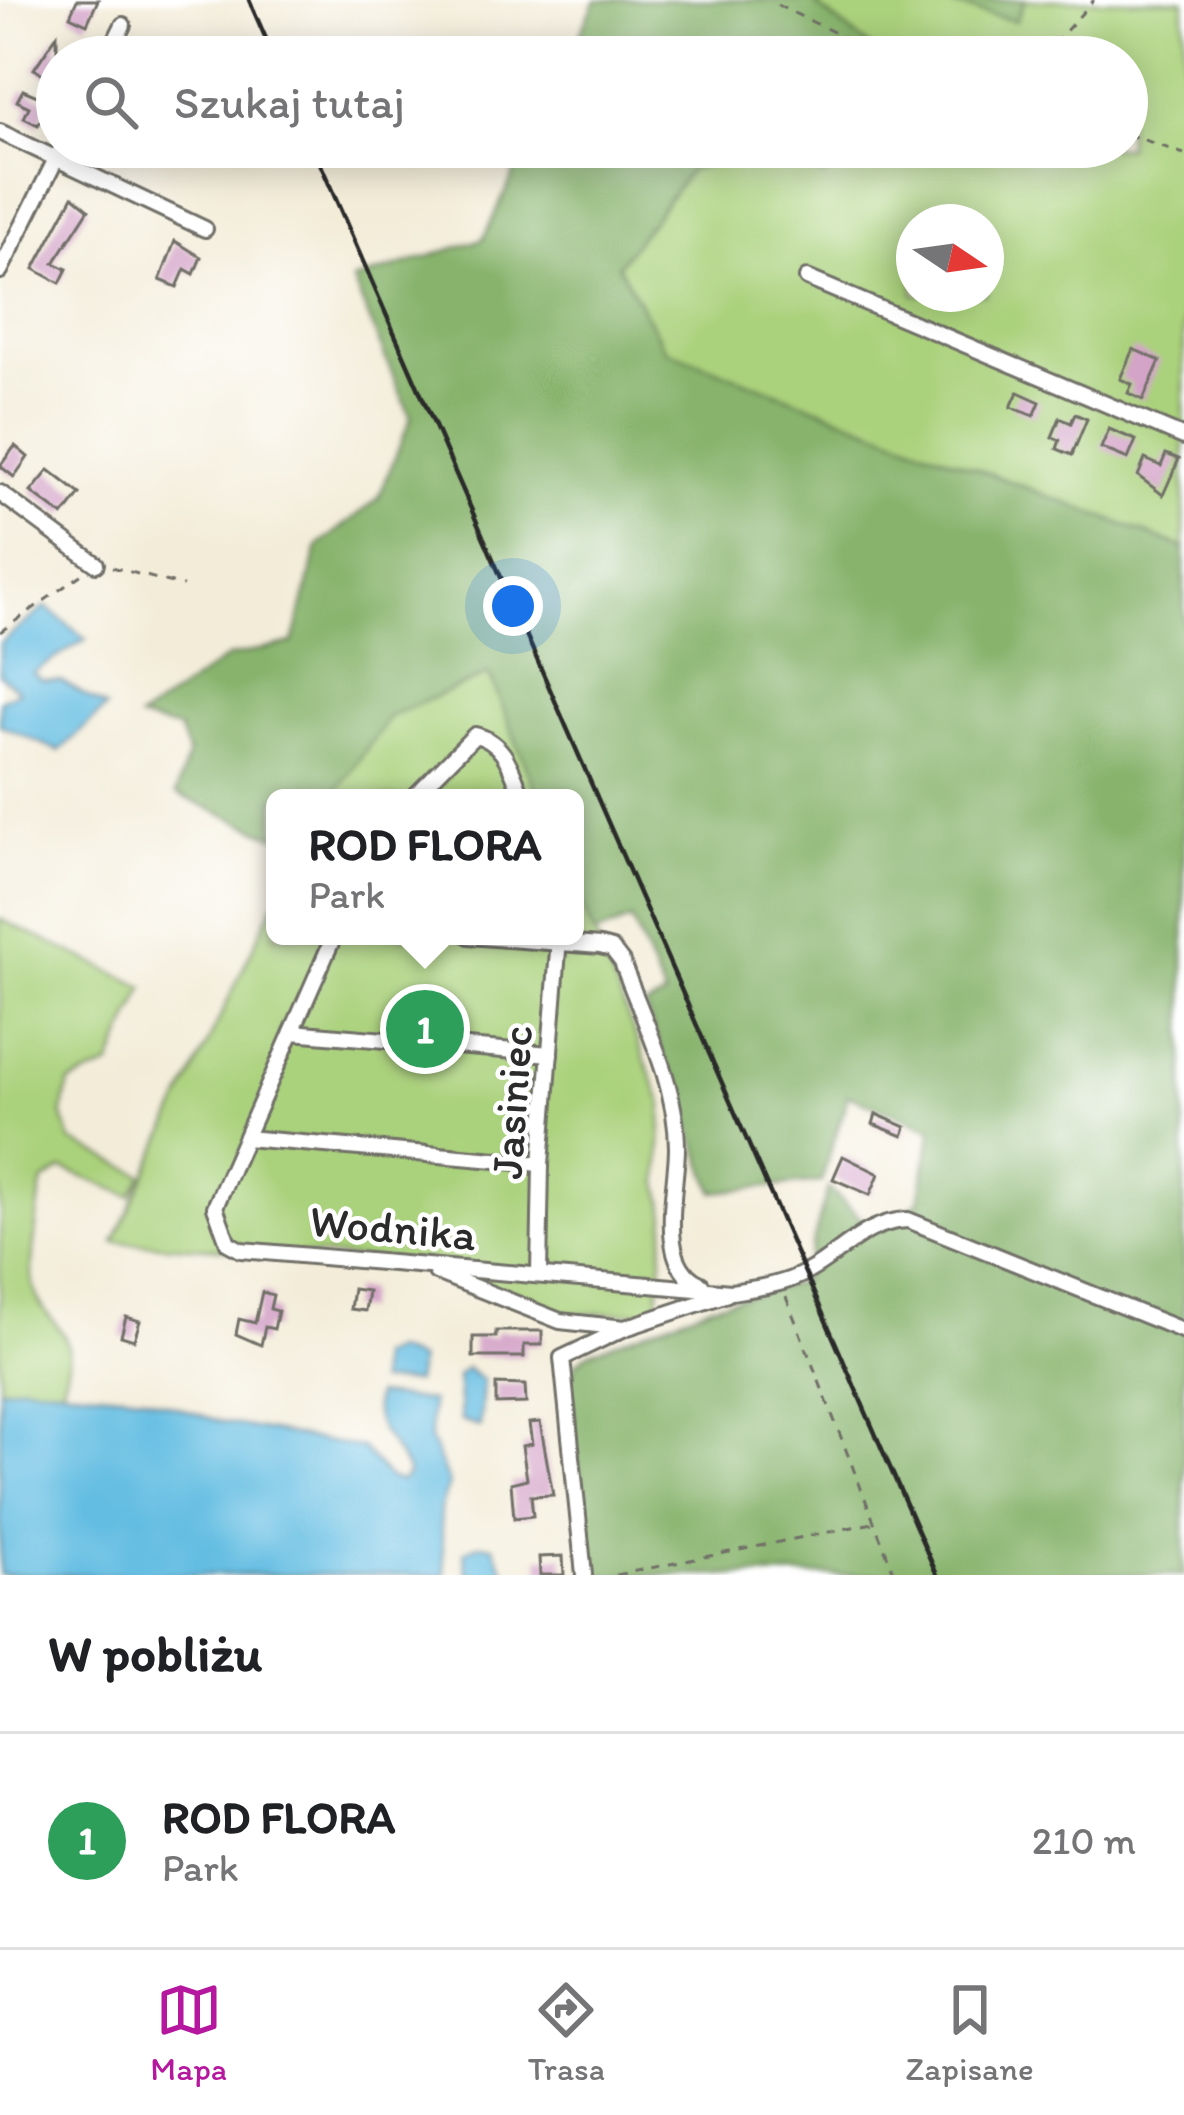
<!DOCTYPE html>
<html lang="pl">
<meta charset="utf-8">
<style>
:root{--surface:#fff;--page:#f6f6f6;--text:#202124;--muted:#757577;--line:#e0e0e0;--accent:#b5179e}
body{margin:0;font-family:Itim,sans-serif;background:var(--page);color:var(--text)}
.compass{position:absolute;left:896px;top:204px;width:108px;height:108px;border-radius:50%;background:var(--surface);box-shadow:0 6px 30px #0003;rotate:103deg}
.you{position:absolute;left:513px;top:606px;width:42px;height:42px;margin:-30px;border:9px solid #fff;border-radius:50%;background:#1a73e8;box-shadow:0 0 0 18px #1a73e833}
.badge{display:grid;place-items:center;width:78px;height:78px;border-radius:50%;background:var(--accent);color:#fff;font-size:39px;font-weight:700}
.pin{position:absolute;translate:-50% -50%;border:6px solid #fff;box-shadow:0 3px 12px #0006}
.popup{position:absolute;left:266px;top:789px;width:318px;height:156px;box-sizing:border-box;display:grid;place-content:center;border-radius:18px;background:var(--surface);filter:drop-shadow(0 3px 9px #0005);font-size:39px;white-space:nowrap;color:var(--muted)}
.popup b{font-size:45px;color:var(--text)}
.popup::after{content:'';position:absolute;left:50%;top:100%;margin-left:-24px;border:24px solid transparent;border-top-color:var(--surface)}
.list{margin:0;padding:0;list-style:none}
h2{display:flex;justify-content:space-between;align-items:center;height:156px;margin:0;padding:0 48px;font-size:51px}
h2 small{font-size:39px;font-weight:400;color:var(--muted)}
.list li{display:grid;grid-template-columns:78px 1fr auto;gap:36px;align-items:center;box-sizing:border-box;height:216px;padding:0 48px;border-top:3px solid var(--line)}
.list b{display:block;font-size:45px;white-space:nowrap}
.list p{margin:0;font-size:39px;white-space:nowrap;color:var(--muted)}
.list em{font-size:39px;font-style:normal;color:var(--muted)}
.icon{flex:none;width:66px;height:66px;fill:none;stroke:currentColor;stroke-width:2;stroke-linecap:round;stroke-linejoin:round}
.map{position:relative;flex:none;width:1184px;height:1575px;overflow:hidden}
.search{position:absolute;background:var(--surface);box-shadow:0 6px 30px #0003;left:36px;right:36px;top:36px;height:132px;display:flex;align-items:center;gap:30px;box-sizing:border-box;padding:0 42px;border-radius:66px;color:var(--muted);font-size:45px}
.sheet{height:372px;background:var(--surface)}
nav{display:flex;justify-content:space-around;align-items:center;box-sizing:border-box;height:168px;border-top:3px solid var(--line);background:var(--surface);font-size:33px;color:var(--muted)}
nav a{display:grid;justify-items:center;gap:6px}
nav .on{color:var(--accent)}
.map>svg:first-child{display:block}
</style>
<div class="map">
<svg width="1184" height="1575" viewBox="0 0 1184 1575">
<rect width="100%" height="100%" fill="#fff"/>
<filter id="ink" filterUnits="userSpaceOnUse"><feTurbulence type="fractalNoise" baseFrequency=".00833" numOctaves="2"/><feDisplacementMap in="SourceGraphic" scale="24" xChannelSelector="R" yChannelSelector="G"/><feConvolveMatrix kernelMatrix="1 2 1 2 8 2 1 2 1" color-interpolation-filters="sRGB"/></filter>
<filter id="wash" filterUnits="userSpaceOnUse"><feTurbulence type="fractalNoise" baseFrequency=".004" numOctaves="4" result="noise"/><feDisplacementMap in="SourceGraphic" scale="48" xChannelSelector="R" yChannelSelector="G"/><feGaussianBlur stdDeviation="2.7" result="paint"/><feColorMatrix in="noise" values="0 0 0 0 0 0 0 0 0 0 0 0 0 0 0 0 0 1.4 0 .05"/><feComposite in="paint" operator="in"/></filter>
<g filter="url(#wash)">
<rect width="100%" height="100%" fill="#f3ecd8"/>
<!-- green -->
<g fill="#aad17c" stroke="#6a7e54" stroke-width="3" fill-rule="evenodd">
<path d="M818,0H932L1015,21L1025,0H1184V548L938,454L567,460L617,265L690,170L755,152L824,176L839,147H1127V57H883L816,6ZM914,222H986V294H914Z"/>
<path d="M492,672L541,798H330L387,713Z"/>
<path d="M575,886L663,1104L659,1183L666,1215L657,1312L569,1314L420,1262L114,1242L275,901V936H575Z"/>
<path d="M0,919L144,987L110,1066L69,1083L62,1113L71,1141L143,1175L131,1196L63,1169L43,1182C39,1195 31,1264 32,1277C38,1331 87,1321 61,1388L0,1389Z"/>
</g>
<!-- forest -->
<g fill="#87b36c" stroke="#596f4c" stroke-width="3">
<path d="M596,0H818L817,6L883,57H569Z"/>
<path d="M932,0H1025L1016,21Z"/>
<path d="M527,147H839L824,176L755,152L690,170L618,265L666,350L1184,548V1575H588L569,1380L576,1363L590,1352L715,1304L802,1282L828,1188L875,1231L919,1201L932,1129L848,1095L821,1182L714,1192L645,1007L665,997L631,920L594,935L575,888V798H539L489,674L390,716L332,798H275V837L176,794L188,753L179,729L139,719L228,657L293,643L318,546L378,499L411,418L353,281L483,239Z"/>
</g>
<!-- water -->
<g fill="#64bde2" stroke="#487486" stroke-width="3">
<path d="M46,607L86,639L33,673L42,680L61,681L106,708L59,751L0,725V700L19,691L0,675V643Z"/>
<path d="M393,1351L419,1360L415,1382H378V1357Z"/>
<path d="M466,1368L483,1381L480,1427L461,1421L457,1376Z"/>
<path d="M21,1385L143,1396L222,1422L362,1448L390,1479L401,1481L408,1474C398,1445 367,1429 376,1395L431,1401L430,1439L449,1484L440,1509L445,1575H0V1389Z"/>
<path d="M480,1544L493,1546L507,1575H467L464,1552Z"/>
</g>
<g id="blocks">
<!-- building -->
<g fill="#d4a3c8">
<path d="M77,0H98L87,24L70,16Z"/>
<path d="M57,35V81L34,69Z"/>
<path d="M23,90L49,101L38,125L24,118L29,107L17,101Z"/>
<path d="M73,196L89,209L54,263L67,269L60,283L34,269Z"/>
<path d="M175,241L201,257L194,274L185,269L177,287L160,280Z"/>
<path d="M1133,349L1160,361L1143,400L1128,393L1132,384L1120,379Z"/>
<path d="M1018,392L1040,402L1034,416L1011,407Z"/>
<path d="M1075,414L1087,419L1072,455L1057,449L1060,440L1052,437L1060,418L1071,423Z"/>
<path d="M1109,429L1136,440L1128,459L1101,448Z"/>
<path d="M15,446L28,457L14,477L0,466Z"/>
<path d="M1166,454L1179,459L1163,495L1138,476L1145,459L1161,466Z"/>
<path d="M49,470L80,494L63,516L31,492Z"/>
<path d="M876,1114L906,1127L903,1136L873,1124Z"/>
<path d="M843,1156L879,1174L870,1195L833,1179Z"/>
<path d="M353,1289L368,1291L365,1311L350,1309Z"/>
<path d="M262,1292L273,1295L270,1309L278,1311L274,1329L265,1327L261,1345L236,1334L239,1319L255,1323Z"/>
<path d="M126,1317L140,1321L134,1340L121,1336Z"/>
<path d="M496,1331H542V1345H524V1357H473V1337H496Z"/>
<path d="M496,1384L525,1385L526,1403L496,1404Z"/>
<path d="M540,1422L553,1495L531,1496L533,1516L514,1518L511,1483L527,1479L522,1446L532,1444L529,1423Z"/>
<path d="M563,1556L564,1575H540L539,1557Z"/>
</g>
</g>
</g>
<g filter="url(#ink)">
<use href="#blocks" fill-opacity="0" stroke="#716f68" stroke-width="3"/>
<g fill="none" stroke-linecap="round" stroke-linejoin="round">
<defs>
<g id="minor">
<path d="M107,57L123,25"/>
<path d="M0,132L205,229"/>
<path d="M0,271L62,147"/>
<path d="M807,278L1184,437"/>
<path d="M0,493L96,564"/>
<path d="M413,798L475,735C506,742 512,772 523,798"/>
<path d="M334,936L215,1207L228,1243L241,1250L731,1292C758,1288 783,1285 807,1272C842,1253 866,1221 908,1220L1184,1331"/>
<path d="M469,936L600,946L612,949L622,962C644,1022 677,1084 677,1148C677,1187 655,1266 701,1284"/>
<path d="M292,1032L550,1054"/>
<path d="M246,1138L541,1164"/>
<path d="M436,1272L560,1321L625,1328L562,1358L584,1575"/>
<path d="M539,1274L541,1164L559,938"/>
<path d="M625,1328L727,1294"/>
</g>
</defs>
<!-- minor casing -->
<use href="#minor" stroke="#716f68" stroke-width="20"/>
<!-- path -->
<g stroke="#716f68" stroke-width="3" stroke-dasharray="9 9" stroke-linecap="butt">
<path d="M777,5L886,57"/>
<path d="M1042,57L1094,0"/>
<path d="M1127,134L1184,154"/>
<path d="M112,567L183,586"/>
<path d="M0,632L82,574"/>
<path d="M786,1297L895,1575"/>
<path d="M616,1575L873,1523"/>
</g>
<!-- minor -->
<use href="#minor" stroke="#fff" stroke-width="14"/>
<!-- rail -->
<g stroke="#2b2b2b" stroke-width="4.5">
<path d="M249,0L274,57"/>
<path d="M313,147L937,1575"/>
</g>
</g>
</g>
<g text-anchor="middle" dominant-baseline="central" stroke-width="9" stroke-linejoin="round" paint-order="stroke">
<!-- street labels -->
<g font-size="45" fill="#2b2b2b" stroke="#fff">
<text transform="translate(511 1102) rotate(-86)">Jasiniec</text>
<text transform="translate(393 1227) rotate(5)">Wodnika</text>
</g>
</g>
</svg>
<svg class="compass" viewBox="-18 -18 36 36"><path d="M0-13l5 13h-10z" fill="#e53935"/><path d="M0 13l5-13h-10z" fill="#757577"/></svg>
<div class="you"></div>
<div class="pin badge" style="left:425px;top:1029px;background:#2e9e5b">1</div>
<div class="popup"><b>ROD FLORA</b>Park</div>
<div class="search"><svg class="icon" aria-label="search" viewBox="0 0 24 24"><circle cx="10" cy="10" r="6"/><path d="M15 15l6 6"/></svg>Szukaj tutaj</div>
</div>
<section class="sheet">
<h2>W pobliżu<small></small></h2>
<ul class="list">
<li><span class="badge" style="background:#2e9e5b">1</span><div><b>ROD FLORA</b><p>Park</p></div><em>210 m</em></li>
</ul>
</section>
<nav>
<a class="on"><svg class="icon" aria-label="map" viewBox="0 0 24 24"><path d="M3 6l6-2 6 2 6-2v14l-6 2-6-2-6 2zM9 4v14M15 6v14"/></svg>Mapa</a>
<a><svg class="icon" aria-label="directions" viewBox="0 0 24 24"><path d="M12 3l9 9-9 9-9-9zM9 14v-3h6M13 9l2 2-2 2"/></svg>Trasa</a>
<a><svg class="icon" aria-label="saved" viewBox="0 0 24 24"><path d="M7 4h10v16l-5-4-5 4z"/></svg>Zapisane</a>
</nav>
